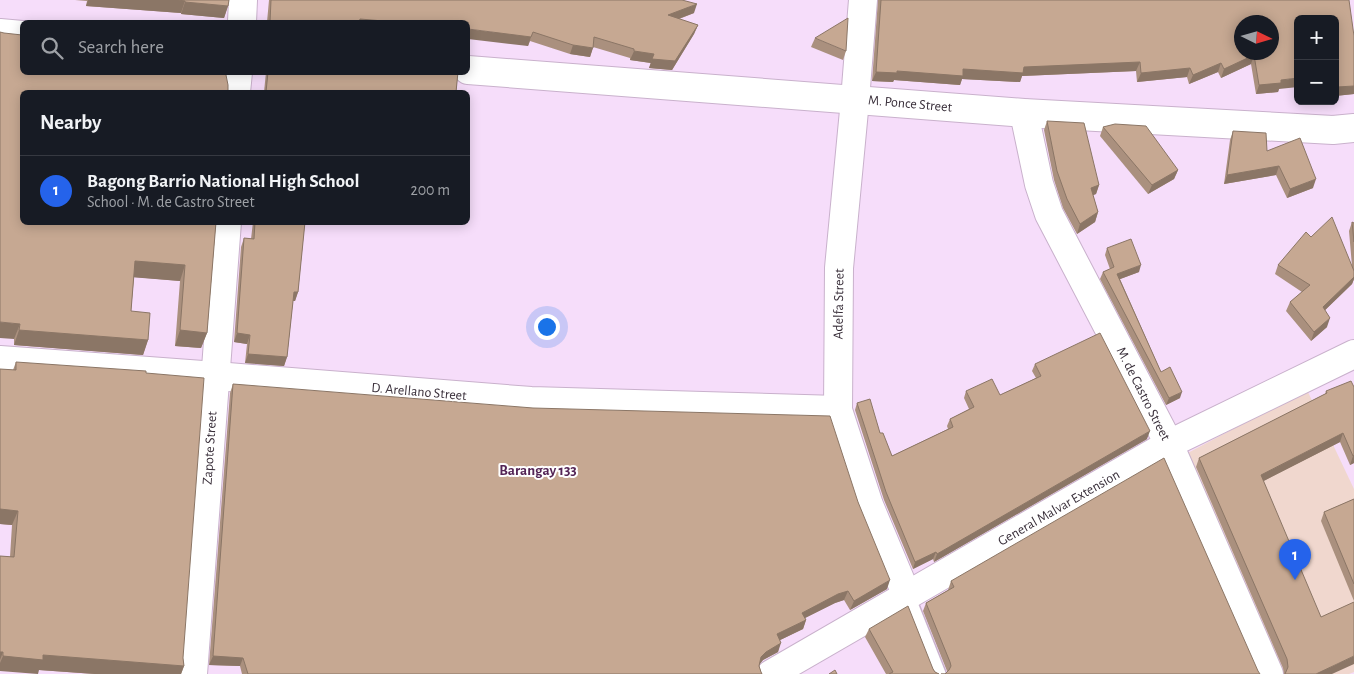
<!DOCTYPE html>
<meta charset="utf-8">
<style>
:root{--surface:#171b24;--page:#20242c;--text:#f1f3f6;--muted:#9ea1a6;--line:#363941;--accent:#2563eb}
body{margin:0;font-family:"Alegreya Sans",sans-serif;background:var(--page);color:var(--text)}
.controls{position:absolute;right:15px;top:15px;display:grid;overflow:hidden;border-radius:8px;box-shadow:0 2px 12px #0003}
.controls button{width:45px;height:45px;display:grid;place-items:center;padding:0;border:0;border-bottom:1px solid var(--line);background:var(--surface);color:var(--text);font:25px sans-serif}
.compass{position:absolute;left:1234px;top:15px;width:45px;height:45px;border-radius:50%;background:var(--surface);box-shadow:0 2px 12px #0003;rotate:95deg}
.you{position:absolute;left:546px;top:326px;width:18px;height:18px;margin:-12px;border:4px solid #fff;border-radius:50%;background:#1a73e8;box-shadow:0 0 0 8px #1a73e833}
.badge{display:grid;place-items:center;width:32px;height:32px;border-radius:50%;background:var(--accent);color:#fff;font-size:16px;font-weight:700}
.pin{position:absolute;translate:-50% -41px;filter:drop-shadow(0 1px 2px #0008)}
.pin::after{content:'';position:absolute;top:26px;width:18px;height:15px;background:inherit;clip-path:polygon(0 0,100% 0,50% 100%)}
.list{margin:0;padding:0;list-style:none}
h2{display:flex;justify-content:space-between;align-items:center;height:65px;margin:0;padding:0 20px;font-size:21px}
h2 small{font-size:16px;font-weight:400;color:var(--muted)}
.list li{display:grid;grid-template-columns:32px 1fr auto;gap:15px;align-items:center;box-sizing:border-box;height:70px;padding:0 20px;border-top:1px solid var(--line)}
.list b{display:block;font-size:19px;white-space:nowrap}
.list p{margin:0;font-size:16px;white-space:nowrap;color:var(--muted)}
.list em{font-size:16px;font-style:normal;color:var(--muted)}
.icon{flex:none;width:28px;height:28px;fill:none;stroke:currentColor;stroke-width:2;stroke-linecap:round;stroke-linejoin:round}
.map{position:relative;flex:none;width:1354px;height:674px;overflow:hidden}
.search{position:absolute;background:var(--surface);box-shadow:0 2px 12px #0003;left:20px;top:20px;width:450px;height:55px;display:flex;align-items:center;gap:12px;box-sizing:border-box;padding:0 18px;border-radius:8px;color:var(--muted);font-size:19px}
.panel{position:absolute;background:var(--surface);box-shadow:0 2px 12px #0003;left:20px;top:90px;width:450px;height:135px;border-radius:8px}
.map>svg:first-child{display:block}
</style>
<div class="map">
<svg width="1354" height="674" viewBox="0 0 1354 674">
<rect width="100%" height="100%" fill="#f6ddfa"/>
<!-- education -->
<path fill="#f0d7ce" d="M1307,390L1354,489V672L1349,674H1277L1182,456Z"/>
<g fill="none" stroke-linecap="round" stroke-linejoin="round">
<defs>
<path id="service" d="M907,596L938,674"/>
<g id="minor">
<path d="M863,0L855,100L839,268L838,410L869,505L907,596"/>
<path d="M242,22L243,0"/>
<path d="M0,33L22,35"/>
<path d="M468,70L1024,113L1333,130L1354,128"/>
<path d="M236,92L238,72"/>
<path d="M1024,113L1039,184L1049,214L1169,444L1269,674"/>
<path d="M0,360L216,376L531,401L838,410"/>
<path d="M193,674L227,222"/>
<path d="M771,674L1169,444L1354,354"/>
</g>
</defs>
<!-- service casing -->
<use href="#service" stroke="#c9b1cc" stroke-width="18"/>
<!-- minor casing -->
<use href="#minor" stroke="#c9b1cc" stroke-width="30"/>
<!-- service -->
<use href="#service" stroke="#fff" stroke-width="15"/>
<!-- minor -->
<use href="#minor" stroke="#fff" stroke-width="28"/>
</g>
<!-- wall -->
<g fill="#aa907e">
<path d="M75,0H229L228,6L224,18L181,14V13L86,6L87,1Z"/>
<path d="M269,0H682L694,13L679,19L698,25L694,34L672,70L649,68L651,63L630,60V58L593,47L590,57L570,54L530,41L528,46L468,22H267Z"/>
<path d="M878,0H1349L1354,94L1335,96V19L1279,89L1278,92L1256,94L1251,64L1221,78L1218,72L1189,84L1187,77L1137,82L1136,71L1022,76L1020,82L962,79L960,85L894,80L893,82L872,81Z"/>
<path d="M0,32L216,222L207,333L201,348L175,346L180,281L134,277L131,311L148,340L143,355L14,345V339Z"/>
<path d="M815,38L846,51L843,60L811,47Z"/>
<path d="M266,72H458L456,92H264Z"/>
<path d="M1047,121L1099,185L1096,194L1093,195L1098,212L1095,222L1077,234L1063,208L1054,180L1044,130Z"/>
<path d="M1103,127L1178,170L1174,179L1148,194L1100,136Z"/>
<path d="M1233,131L1267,151L1313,188L1287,198L1276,175L1224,184L1230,140Z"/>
<path d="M253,222H305L298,292L295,301H293L287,357L284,366L245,363L247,344L234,342L241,247L244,238L251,239Z"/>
<path d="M1352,222L1354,223V279L1352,284L1325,310L1327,327L1311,341L1286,311L1290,302L1302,292L1275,274L1278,265L1311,237L1352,266L1349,231Z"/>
<path d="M1107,248L1139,272L1120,279L1161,372L1180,398L1166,405L1100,279L1103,272L1110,269L1105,255Z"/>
<path d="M16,362L183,658L184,666L181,674H95L39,670L0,671V556L10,557L12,525L0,524V369L13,370Z"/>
<path d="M1035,364L1147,439L934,562L933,559L913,569L884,500L855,410L857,403L880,433L892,456L948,429L947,426L950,419L969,409L964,398L966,391L1000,395L1036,378L1032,371Z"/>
<path d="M233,384L858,502L887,589L850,610L844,600L835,603L805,618L806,620L803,629L780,640L778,652L763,660L759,665L761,672L762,674H242L240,666L209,665L230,393Z"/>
<path d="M1354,387V463L1350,465L1340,442L1263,481L1332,674H1284L1283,668L1196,467L1199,458L1325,394L1326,391Z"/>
<path d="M1354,499V601L1321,521L1324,512Z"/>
<path d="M951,581L1258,671L945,674L947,672V671L923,611L926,603L948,590Z"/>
<path d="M869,629L933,669L935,672L939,674H886L865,637Z"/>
</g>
<!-- shaded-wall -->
<g fill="#8b7666">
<path d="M88,0H178L185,1L181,13L86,6Z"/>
<path d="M185,2L228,6L224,18L181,14Z"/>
<path d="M697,4L694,13L665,24L668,15Z"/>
<path d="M360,19L395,22H359Z"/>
<path d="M698,25L694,34L672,70L649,68L652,59Z"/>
<path d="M468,29L531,37L528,46L468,39Z"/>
<path d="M573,45L593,48L590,57L570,54Z"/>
<path d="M634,51L654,54L651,63L630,60Z"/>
<path d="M1254,55L1251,64L1221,78L1224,69Z"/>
<path d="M1140,62L1136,71L1022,76L1020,82L962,79L960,85L894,80L893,82L872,81L876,72L963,69Z"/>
<path d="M1221,63L1218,72L1189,84L1193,75Z"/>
<path d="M1190,68L1187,77L1137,82L1141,73Z"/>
<path d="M1298,78V87L1279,89L1278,92L1256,94L1259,85L1281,80Z"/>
<path d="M1354,86V94L1335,96V92L1337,87Z"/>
<path d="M1279,166L1276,175L1224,184L1227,175Z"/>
<path d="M1178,170L1174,179L1148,194L1152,185Z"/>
<path d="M1316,179L1313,188L1287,198L1290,189Z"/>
<path d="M1099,185L1096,194L1088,197L1091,188Z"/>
<path d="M1098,212L1095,222L1077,234L1080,224Z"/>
<path d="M135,261L185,265L180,281L130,277Z"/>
<path d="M1141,265L1139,272L1115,281L1117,274Z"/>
<path d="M1354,277V279L1352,284L1319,316L1323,307Z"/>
<path d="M294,292H298L295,301H291Z"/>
<path d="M1330,318L1327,327L1311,341L1314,332Z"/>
<path d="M0,322L20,324L14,339L0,338Z"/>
<path d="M19,330L148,340L143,355L14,345Z"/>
<path d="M180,330L207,333L201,348L175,346Z"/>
<path d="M237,333L250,335L247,344L234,342Z"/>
<path d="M248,354L287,357L284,366L245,363Z"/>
<path d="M1182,392L1180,398L1166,405L1169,398Z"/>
<path d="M1150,431L1147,439L934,562L937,554Z"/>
<path d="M1343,433L1340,442L1258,484L1261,475Z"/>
<path d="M1354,455V463L1350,465L1353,456Z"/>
<path d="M0,509L18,511L12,525L0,524Z"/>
<path d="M936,552L933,559L913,569L915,562Z"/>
<path d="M890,580L887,589L850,610L854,601Z"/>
<path d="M848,591L844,600L835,603L799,621L802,613L838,594Z"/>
<path d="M806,620L803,629L774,643L777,634Z"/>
<path d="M781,643L778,652L763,660L758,666L761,657L766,652Z"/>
<path d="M0,652H3L0,660Z"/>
<path d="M43,655L184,666L181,674H95L39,670L38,674L0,671V663L3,656Z"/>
<path d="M213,656L243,658L240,666L209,665Z"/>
<path d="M1354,656V664L1332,674H1316Z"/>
</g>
<!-- building -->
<g fill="#c6a892" stroke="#8b7666" fill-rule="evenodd">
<path d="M178,0H229L228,6L185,2V1Z"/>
<path d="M271,0H682L697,4L668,15L698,25L675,61L652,59L654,54L634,51V49L594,37L593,48L573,45L533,32L531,37L468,29V22H395L360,19L359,22H270Z"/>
<path d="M881,0H1349L1354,36V86L1337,87L1336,73H1335V19H1298V78L1281,80V83L1259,85L1254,55L1224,69L1221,63L1193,75L1190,68L1141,73L1140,62L1024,67L1023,73L963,69V76L897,71V73L876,72ZM1242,22H1272V52H1242Z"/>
<path d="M848,18L846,51L815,38Z"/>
<path d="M0,32L4,33L22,35V72H226V75L228,85V92H22V222H216L207,333L180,330L185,265L135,261L131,311L150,313L148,340L19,330L20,324L0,322Z"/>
<path d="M268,72H458L456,92H266Z"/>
<path d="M1047,121L1084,123L1099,185L1091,188L1098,212L1080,224L1067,199L1057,171Z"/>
<path d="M1115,124L1146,126L1178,170L1152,185L1103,127Z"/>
<path d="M1233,131L1266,133L1267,151L1300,138L1316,179L1290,189L1279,166L1227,175Z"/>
<path d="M1332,217L1354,271V277L1323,307L1330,318L1314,332L1290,302L1310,285L1278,265L1306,232L1311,237Z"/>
<path d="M255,222H305L298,292H294L287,357L248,354L250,335L237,333L244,238L254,239Z"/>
<path d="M1352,222L1354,223V242Z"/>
<path d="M1131,239L1141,265L1117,274L1161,372L1170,367L1182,392L1169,398L1103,272L1114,267L1107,248Z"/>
<path d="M1100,333L1150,431L937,554L936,552L915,562L886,492L857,403L870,399L880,433H883L892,456L953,427L950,419L974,407L966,391L992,379L1000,395L1041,376L1035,364Z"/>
<path d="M16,362L146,371V373L204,378L183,658L184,666L43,655V660L3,656V652H0V556L14,557L18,511L0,509V369L16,370Z"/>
<path d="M1351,381L1354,387V455L1353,456L1343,433L1261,475L1321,617L1354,602V656L1316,674H1285L1288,667L1287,659L1199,458L1327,393L1326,391Z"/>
<path d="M233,384L533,408L830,416L858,502L890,580L854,601L848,591L838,594L802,613L806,620L777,634L781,643L766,652L761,657L759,666L761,672L762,674H248L243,658L213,656Z"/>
<path d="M1164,458L1258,671L1260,674H941H945L949,670L951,666L950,662L926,603L954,587L951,581Z"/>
<path d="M1354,499V584L1324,512Z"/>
<path d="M908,606L933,669L935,672L939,674H889L893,672L869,629Z"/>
<path d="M835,670L837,674H829Z"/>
</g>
<g text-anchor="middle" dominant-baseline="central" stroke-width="4" stroke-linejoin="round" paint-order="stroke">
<!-- street labels -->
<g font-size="14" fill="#392f3a" stroke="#fff">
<text transform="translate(910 104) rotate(5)">M. Ponce Street</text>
<text transform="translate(839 304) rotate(-89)">Adelfa Street</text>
<text transform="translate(419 392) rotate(5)">D. Arellano Street</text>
<text transform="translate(1143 394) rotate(63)">M. de Castro Street</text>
<text transform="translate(210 448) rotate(-86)">Zapote Street</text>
<text transform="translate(1059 508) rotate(-30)">General Malvar Extension</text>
</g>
<!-- neighbourhood labels -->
<g font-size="15" font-weight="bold" fill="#532455" stroke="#fff">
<text x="538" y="470">Barangay 133</text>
</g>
</g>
</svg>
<div class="controls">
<button>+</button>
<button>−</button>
</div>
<svg class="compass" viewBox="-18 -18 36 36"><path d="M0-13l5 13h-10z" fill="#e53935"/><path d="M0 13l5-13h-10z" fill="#9ea1a6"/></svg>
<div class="you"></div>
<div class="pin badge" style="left:1295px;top:580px">1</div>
<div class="search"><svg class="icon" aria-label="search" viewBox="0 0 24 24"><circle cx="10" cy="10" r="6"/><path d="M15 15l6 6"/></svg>Search here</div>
<section class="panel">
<h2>Nearby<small></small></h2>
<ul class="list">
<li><span class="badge">1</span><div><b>Bagong Barrio National High School</b><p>School · M. de Castro Street</p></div><em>200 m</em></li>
</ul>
</section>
</div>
